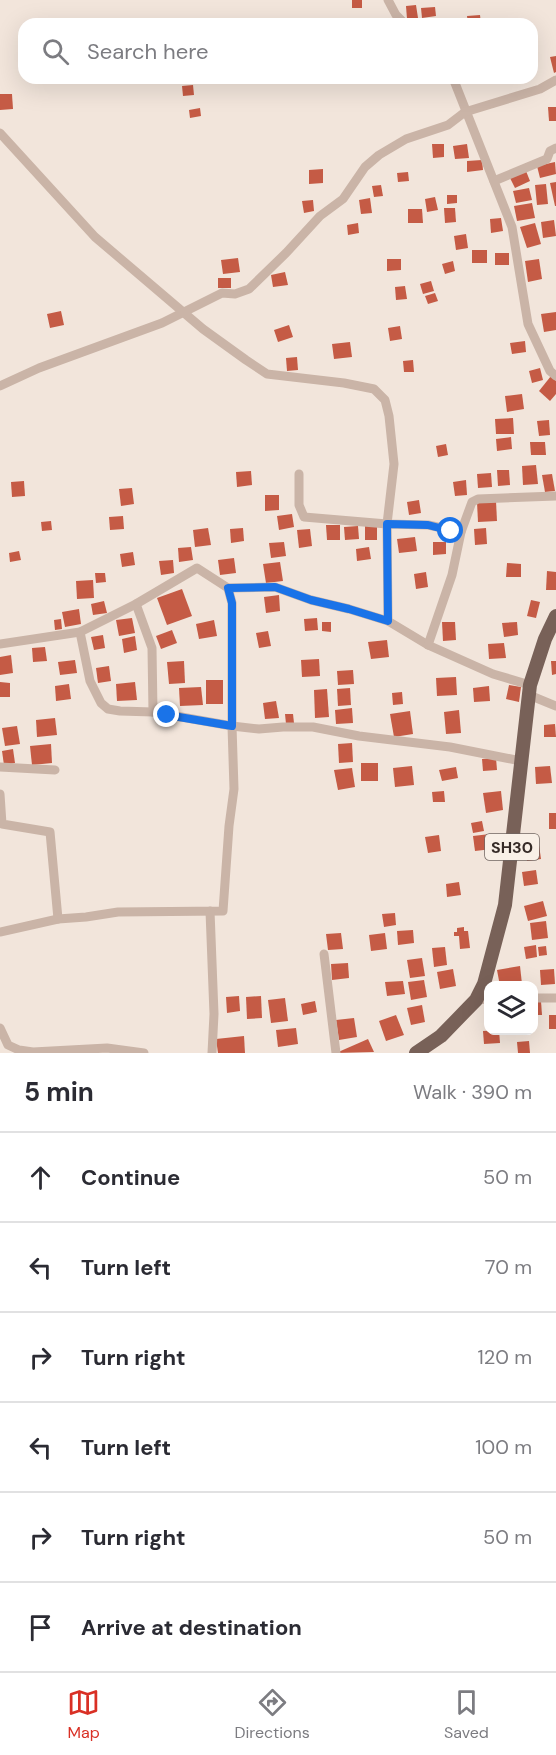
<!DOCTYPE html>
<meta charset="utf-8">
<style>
:root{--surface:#fff;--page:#f2f2f3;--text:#2b2b33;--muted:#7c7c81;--line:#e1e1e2;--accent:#d93025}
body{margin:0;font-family:"DM Sans",sans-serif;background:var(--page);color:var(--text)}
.controls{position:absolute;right:18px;bottom:18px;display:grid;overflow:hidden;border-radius:12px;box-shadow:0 6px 24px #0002}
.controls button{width:54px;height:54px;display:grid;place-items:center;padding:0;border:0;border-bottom:2px solid var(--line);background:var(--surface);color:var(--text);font:30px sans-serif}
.stop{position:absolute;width:18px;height:18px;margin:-14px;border:4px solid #1a73e8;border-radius:50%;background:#fff}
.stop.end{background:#1a73e8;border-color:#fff;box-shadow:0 2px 6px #0008}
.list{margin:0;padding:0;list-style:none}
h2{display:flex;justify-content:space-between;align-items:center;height:78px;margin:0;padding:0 24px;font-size:26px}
h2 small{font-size:20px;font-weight:400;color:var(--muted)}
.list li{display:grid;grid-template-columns:39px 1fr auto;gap:18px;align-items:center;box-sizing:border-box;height:90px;padding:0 24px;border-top:2px solid var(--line)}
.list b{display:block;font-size:22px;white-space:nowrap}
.list em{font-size:20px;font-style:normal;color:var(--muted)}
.icon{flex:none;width:33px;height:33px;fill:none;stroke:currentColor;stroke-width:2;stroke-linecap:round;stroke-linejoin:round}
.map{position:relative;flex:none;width:556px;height:1053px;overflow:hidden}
.search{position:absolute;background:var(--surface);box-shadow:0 6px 24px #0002;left:18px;right:18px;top:18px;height:66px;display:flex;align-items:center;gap:15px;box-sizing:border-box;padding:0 21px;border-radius:18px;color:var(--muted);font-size:22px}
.sheet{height:618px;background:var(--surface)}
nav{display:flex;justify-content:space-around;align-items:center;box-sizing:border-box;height:84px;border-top:2px solid var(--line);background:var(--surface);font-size:16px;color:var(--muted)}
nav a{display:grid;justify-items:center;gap:3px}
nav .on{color:var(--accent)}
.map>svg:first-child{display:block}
</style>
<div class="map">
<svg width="556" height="1053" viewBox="0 0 556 1053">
<rect width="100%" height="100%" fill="#f2e5db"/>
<!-- building -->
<g fill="#c55b45">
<rect x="352" y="0" width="10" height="8"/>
<path d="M416,5L418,18L407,19L406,6Z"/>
<path d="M435,7L436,16L422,18L421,8Z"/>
<path d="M480,15L481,24H468L467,16Z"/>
<path d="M556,56V72L554,73L550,57Z"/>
<path d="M193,85L194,95L183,96L182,86Z"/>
<path d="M0,94H12L13,109L0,110Z"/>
<path d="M548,107H556V121H549Z"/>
<path d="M200,108L201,116L190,118L189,110Z"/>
<path d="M432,144H444V157L433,158Z"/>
<path d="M467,144L469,158L455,159L453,146Z"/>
<path d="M482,160L483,170L467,172V161Z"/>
<path d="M555,162L556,174L540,178L537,166Z"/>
<path d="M323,169V183L309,184V170Z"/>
<path d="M526,171L530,181L515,188L510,178Z"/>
<path d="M408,172L409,181L398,182L397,173Z"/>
<path d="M556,182V206H555L550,183Z"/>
<path d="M546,184L548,204L537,205L535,185Z"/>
<path d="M381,185L383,196L374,197L372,186Z"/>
<path d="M529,188L532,200L516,203L513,191Z"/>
<path d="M447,195H457V203L447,204Z"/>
<path d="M435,197L438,210L427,212L425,199Z"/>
<path d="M370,198L372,213L361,214L359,200Z"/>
<path d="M313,200L314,211L304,213L302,201Z"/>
<path d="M532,203L535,218L517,221L514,206Z"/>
<path d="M444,208H455L456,222L445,223Z"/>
<path d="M408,209H422L423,223H408Z"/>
<path d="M501,218L503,231L491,233L490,219Z"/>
<path d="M554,220L556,236L543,238L541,222Z"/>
<path d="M358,223L359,233L348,235L347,225Z"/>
<path d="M535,223L541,244L527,248L520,227Z"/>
<path d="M466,234L468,248L456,250L454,236Z"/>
<rect x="472" y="250" width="15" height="13"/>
<rect x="495" y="253" width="14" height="12"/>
<path d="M238,258L240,272L223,274L221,260Z"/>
<path d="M387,259H401V270L387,271Z"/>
<path d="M539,259L542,279L528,282L525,261Z"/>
<path d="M453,261L455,271L445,274L442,264Z"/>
<path d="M285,272L288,285L273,287L271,275Z"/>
<rect x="218" y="278" width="13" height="10"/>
<path d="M431,281L434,291L423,294L420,284Z"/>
<path d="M405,286L407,299L396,300L395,287Z"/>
<path d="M435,293L438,301L428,304L425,296Z"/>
<path d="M61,311L64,325L50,328L47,314Z"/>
<path d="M556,312V330L544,332L541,314Z"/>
<path d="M289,325L293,337L278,342L274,330Z"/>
<path d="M400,326L402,339L390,341L388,328Z"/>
<path d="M525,341L526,352L512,354L510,343Z"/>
<path d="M350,342L352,357L334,359L332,344Z"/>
<path d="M297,357L298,370L287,371L286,358Z"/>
<path d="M413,360L414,372H404L403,361Z"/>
<path d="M540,368L543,380L532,383L529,371Z"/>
<path d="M551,376L556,381V394L550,401L539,391Z"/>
<path d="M522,394L524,409L507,412L505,396Z"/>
<path d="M513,418L514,434H496L495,419Z"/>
<path d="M549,420L550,435L539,436L537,421Z"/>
<path d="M511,437L512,449L497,451L496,439Z"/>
<path d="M530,442H545L546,455H531Z"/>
<path d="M446,444L448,455L438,457L436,446Z"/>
<path d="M536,465L538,484L523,485L522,466Z"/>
<path d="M497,470H509L510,485L498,486Z"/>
<path d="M251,471L252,485L237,487L236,472Z"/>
<path d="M491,473L492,487L478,488L477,474Z"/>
<path d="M552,474L555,491L545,492L542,475Z"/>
<path d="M466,480L467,495L455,496L453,482Z"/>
<path d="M24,481L25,496L12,497L11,482Z"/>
<path d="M132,488L134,504L121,506L119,489Z"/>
<path d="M265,495H279V510L265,511Z"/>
<path d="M419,500L421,513L409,515L407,502Z"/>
<path d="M496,501L497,521L478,522L477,502Z"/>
<path d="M292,514L294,527L279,530L277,516Z"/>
<path d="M123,516L124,529L110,530L109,517Z"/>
<path d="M51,521L52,530L42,531L41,522Z"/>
<path d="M326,525H340V540H327Z"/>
<path d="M358,526L359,539L345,540L344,527Z"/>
<rect x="365" y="526" width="12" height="14"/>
<path d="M208,528L211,545L195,547L193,530Z"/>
<path d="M243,528L244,541L231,543L230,529Z"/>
<path d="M486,528L487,544L475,545L474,529Z"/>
<path d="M310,529L312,546L299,548L297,530Z"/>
<path d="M415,537L417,551L399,553L397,539Z"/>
<path d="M284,542L286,556L271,558L269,543Z"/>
<path d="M433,542H446V554L433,555Z"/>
<path d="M191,547L193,560L179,562L178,548Z"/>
<path d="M369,547L371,559L357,561L356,549Z"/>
<path d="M19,551L21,560L10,562L9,553Z"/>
<path d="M133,552L135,565L122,567L120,554Z"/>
<path d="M234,558L236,573L220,575L218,560Z"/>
<path d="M173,560L174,573L161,575L159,561Z"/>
<path d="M280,562L283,581L266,583L263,564Z"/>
<path d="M507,563L521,564V577H506Z"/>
<path d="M547,571L556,572V590H546Z"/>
<path d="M426,572L428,587L416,589L414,574Z"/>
<path d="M95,573H105L106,582L96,583Z"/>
<path d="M93,580L94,598L77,599L76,581Z"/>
<path d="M182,589L192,616L167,625L157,598Z"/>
<path d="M279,595L280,611L266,613L264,597Z"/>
<path d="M531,600L540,602L536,618L527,616Z"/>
<path d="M104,601L107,613L93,615L91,604Z"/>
<path d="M79,609L81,624L65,627L62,612Z"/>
<path d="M132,618L135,633L119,636L116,620Z"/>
<path d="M317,618L318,630L305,631L304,619Z"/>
<path d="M61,619L62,629L55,630L54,620Z"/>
<path d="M214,620L217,636L199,639L196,624Z"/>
<path d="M322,622H331V632L322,631Z"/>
<path d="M442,622H455L456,640L443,641Z"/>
<path d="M517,622L518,635L504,637L502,623Z"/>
<path d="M172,630L177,643L161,649L156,636Z"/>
<path d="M268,631L271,646L259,648L256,633Z"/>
<path d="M103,635L105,648L94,650L91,637Z"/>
<path d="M135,636L137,650L124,653L122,639Z"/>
<path d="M387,640L389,657L371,659L368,642Z"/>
<path d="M504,643L506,658L489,659L488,644Z"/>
<path d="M45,647L47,661L33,662L32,648Z"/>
<path d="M11,655L13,673L0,675V657Z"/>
<path d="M319,659L320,676L302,677L301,660Z"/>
<path d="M75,660L77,673L60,675L58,662Z"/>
<path d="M184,661L185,683L169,684L167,662Z"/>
<path d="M551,661H556V674L552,675Z"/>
<path d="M109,666L111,681L98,683L96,668Z"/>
<path d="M353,670L354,684L338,685L337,671Z"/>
<path d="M456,677L457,695L437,696L436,678Z"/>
<rect x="206" y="680" width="17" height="24"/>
<path d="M0,682L10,683V697H0Z"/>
<path d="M135,682L137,700L117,701L116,684Z"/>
<path d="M69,684L71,699L56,701L55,686Z"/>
<path d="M509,685L521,687L519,702L506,699Z"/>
<path d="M489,686L490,701L474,702L473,688Z"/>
<path d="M201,687L203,705L180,706L179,688Z"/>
<path d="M350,688L351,705L338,706L337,689Z"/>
<path d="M327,689L329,717L315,718L314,690Z"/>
<path d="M402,692L403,704L393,705L392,693Z"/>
<path d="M276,701L279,718L265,719L263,703Z"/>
<path d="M352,708L353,723L336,724L335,710Z"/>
<path d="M459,710L461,733L446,734L444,712Z"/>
<path d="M410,711L413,734L394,737L390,714Z"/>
<path d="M285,714H293L294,723L286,724Z"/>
<path d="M55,718L57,735L37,737L36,720Z"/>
<path d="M555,724L556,737H544V725Z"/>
<path d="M17,726L20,744L5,746L2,728Z"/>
<path d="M352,743L353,762L339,763L338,744Z"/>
<path d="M51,744L52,763L32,765L30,746Z"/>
<path d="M13,749L15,763L4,765L2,751Z"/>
<path d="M496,758L497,770L483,771L482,759Z"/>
<rect x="361" y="763" width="17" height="18"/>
<path d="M412,766L414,785L395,787L393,768Z"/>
<path d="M550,766L552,783L536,784L535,767Z"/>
<path d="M456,767L458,778L442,781L439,770Z"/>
<path d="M352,768L355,787L338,790L334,770Z"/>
<path d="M444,791L445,802H433L432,792Z"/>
<path d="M501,791L503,810L486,813L483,793Z"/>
<rect x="549" y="813" width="7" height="16"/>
<path d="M482,821L484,831L473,833L471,823Z"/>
<path d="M490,834L492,849L475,851L473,836Z"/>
<path d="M439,835L441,851L428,853L425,837Z"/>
<path d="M539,845L541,859L527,861L525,847Z"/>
<path d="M536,870L538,884L524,886L522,872Z"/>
<path d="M459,882L461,895L447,897L446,884Z"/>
<path d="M543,901L547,916L528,921L524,906Z"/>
<path d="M395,913L396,925L384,927L382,914Z"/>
<path d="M546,921L548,938L532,940L530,923Z"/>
<path d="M464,927V931H468L470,948L460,949L459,936H454V932H457V928Z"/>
<path d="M413,930L414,943L398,945L397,931Z"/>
<path d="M341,933L343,949L328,950L326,934Z"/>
<path d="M385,933L387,949L371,951L369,935Z"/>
<path d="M536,945L537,957L526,959L524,947Z"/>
<path d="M546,946L547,955L539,956L538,947Z"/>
<path d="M445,947L447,965L434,967L432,948Z"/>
<path d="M422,958L425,976L410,978L407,960Z"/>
<path d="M348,963L349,978L332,980L331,964Z"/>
<path d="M520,966L522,984L500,986L497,970Z"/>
<path d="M453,969L456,986L440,989L437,972Z"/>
<path d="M554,969L555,984L541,985L540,970Z"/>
<path d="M424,980L427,997L411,1000L408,982Z"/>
<path d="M403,981L405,994L387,996L385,982Z"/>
<path d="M239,996L240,1011L227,1013L226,997Z"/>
<path d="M261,996L262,1018L247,1019L246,997Z"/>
<path d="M285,998L288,1021L271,1023L268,1000Z"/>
<path d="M315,1001L317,1012L303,1015L301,1004Z"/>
<path d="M534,1001H541L542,1015H534Z"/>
<path d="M422,1005L425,1022L411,1025L407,1008Z"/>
<path d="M396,1015L404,1035L386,1041L379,1021Z"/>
<rect x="549" y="1015" width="7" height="14"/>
<path d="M354,1018L357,1037L339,1040L336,1020Z"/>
<path d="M296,1028L298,1044L278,1047L276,1030Z"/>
<path d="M499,1030L500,1043L484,1044L483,1031Z"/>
<path d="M244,1036L245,1053H218L216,1039Z"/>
<path d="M368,1039L374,1052L336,1053Z"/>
<path d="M529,1041L530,1053H518L517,1042Z"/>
</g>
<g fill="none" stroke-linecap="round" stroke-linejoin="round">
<!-- street -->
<g stroke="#cab4a7" stroke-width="9">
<path d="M388,0L396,15L405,24"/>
<path d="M453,78L512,227L528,324L550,371L556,376"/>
<path d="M0,133L95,237L203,329L246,360L267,374L344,383L374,389L385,400L389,416L394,464L387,524L388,621L428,645L493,674L530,685"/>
<path d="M494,181L547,159L550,151L556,148"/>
<path d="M0,386L39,368L162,323L222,293L235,294L249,289L286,253L320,216L343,199L365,167L379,155L406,139L448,125L465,112L540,89L556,80"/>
<path d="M299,474V505L304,517L387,524L428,525L461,532"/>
<path d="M136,604L152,648L153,712"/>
<path d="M80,632L90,681L101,703L108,709L120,711L153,712L232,726L259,729L283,727H313L359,736L450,747L521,761"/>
<path d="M0,644L80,632L136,604L197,568L228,588L275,587L311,600L349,609L388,621"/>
<path d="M428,645L452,575L461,532L472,502L478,499L556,496"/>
<path d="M529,695L556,706"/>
<path d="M0,767L55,770"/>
<path d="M0,794L2,824L50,832L58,919L86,917L118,912L223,911L229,826L234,789L232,726V603L228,588"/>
<path d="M210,911L214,1014L212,1053"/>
<path d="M0,932L58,919"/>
<path d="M324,954L336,1053"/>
<path d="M534,998H556"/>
<path d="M476,1000L488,999"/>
<path d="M0,1028L8,1045L19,1050L33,1052L107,1048L144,1053"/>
</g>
<!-- primary -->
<path stroke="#786158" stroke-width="14" d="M416,1053L441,1036L476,1000L484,984L505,905L530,685L545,639L556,616"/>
</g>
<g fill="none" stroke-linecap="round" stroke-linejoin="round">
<!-- route -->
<path stroke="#1a73e8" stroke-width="8" d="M167,715L232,726V603L228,588L275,587L311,600L349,609L388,621L387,524L428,525L451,531"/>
</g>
<g text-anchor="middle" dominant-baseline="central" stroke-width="4.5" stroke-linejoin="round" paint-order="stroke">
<!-- shield labels -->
<rect fill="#f9f0e7" stroke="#706661" stroke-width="1.5" x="485" y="834" width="54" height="26" rx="4.5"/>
<g font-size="16" font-weight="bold" fill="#362b27">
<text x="512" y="847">SH30</text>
</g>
</g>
</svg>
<div class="controls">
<button><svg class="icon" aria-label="layers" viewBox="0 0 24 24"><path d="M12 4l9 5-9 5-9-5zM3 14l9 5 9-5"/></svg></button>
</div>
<div class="stop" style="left:451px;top:531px"></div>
<div class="stop end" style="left:167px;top:715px"></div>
<div class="search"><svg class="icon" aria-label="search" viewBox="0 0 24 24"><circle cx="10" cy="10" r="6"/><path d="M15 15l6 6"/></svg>Search here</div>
</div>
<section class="sheet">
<h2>5 min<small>Walk · 390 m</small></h2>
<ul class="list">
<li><svg class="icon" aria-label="ahead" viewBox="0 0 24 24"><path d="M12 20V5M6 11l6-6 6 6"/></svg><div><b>Continue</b></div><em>50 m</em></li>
<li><svg class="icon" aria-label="left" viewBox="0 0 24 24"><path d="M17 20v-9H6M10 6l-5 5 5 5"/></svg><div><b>Turn left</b></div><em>70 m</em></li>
<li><svg class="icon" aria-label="right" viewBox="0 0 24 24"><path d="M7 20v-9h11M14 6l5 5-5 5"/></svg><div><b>Turn right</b></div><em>120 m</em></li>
<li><svg class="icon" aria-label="left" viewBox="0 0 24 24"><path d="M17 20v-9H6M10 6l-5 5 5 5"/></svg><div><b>Turn left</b></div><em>100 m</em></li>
<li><svg class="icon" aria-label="right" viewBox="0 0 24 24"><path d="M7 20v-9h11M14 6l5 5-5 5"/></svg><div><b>Turn right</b></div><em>50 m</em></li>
<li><svg class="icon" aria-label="arrive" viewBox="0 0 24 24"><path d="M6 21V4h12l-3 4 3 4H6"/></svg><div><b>Arrive at destination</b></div></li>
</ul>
</section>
<nav>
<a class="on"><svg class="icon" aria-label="map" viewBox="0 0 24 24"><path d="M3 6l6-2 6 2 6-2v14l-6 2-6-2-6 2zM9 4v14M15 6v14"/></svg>Map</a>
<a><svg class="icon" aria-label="directions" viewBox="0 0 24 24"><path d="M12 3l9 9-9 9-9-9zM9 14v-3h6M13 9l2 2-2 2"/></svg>Directions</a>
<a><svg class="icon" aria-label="saved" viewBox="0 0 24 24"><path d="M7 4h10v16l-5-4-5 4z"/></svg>Saved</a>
</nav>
